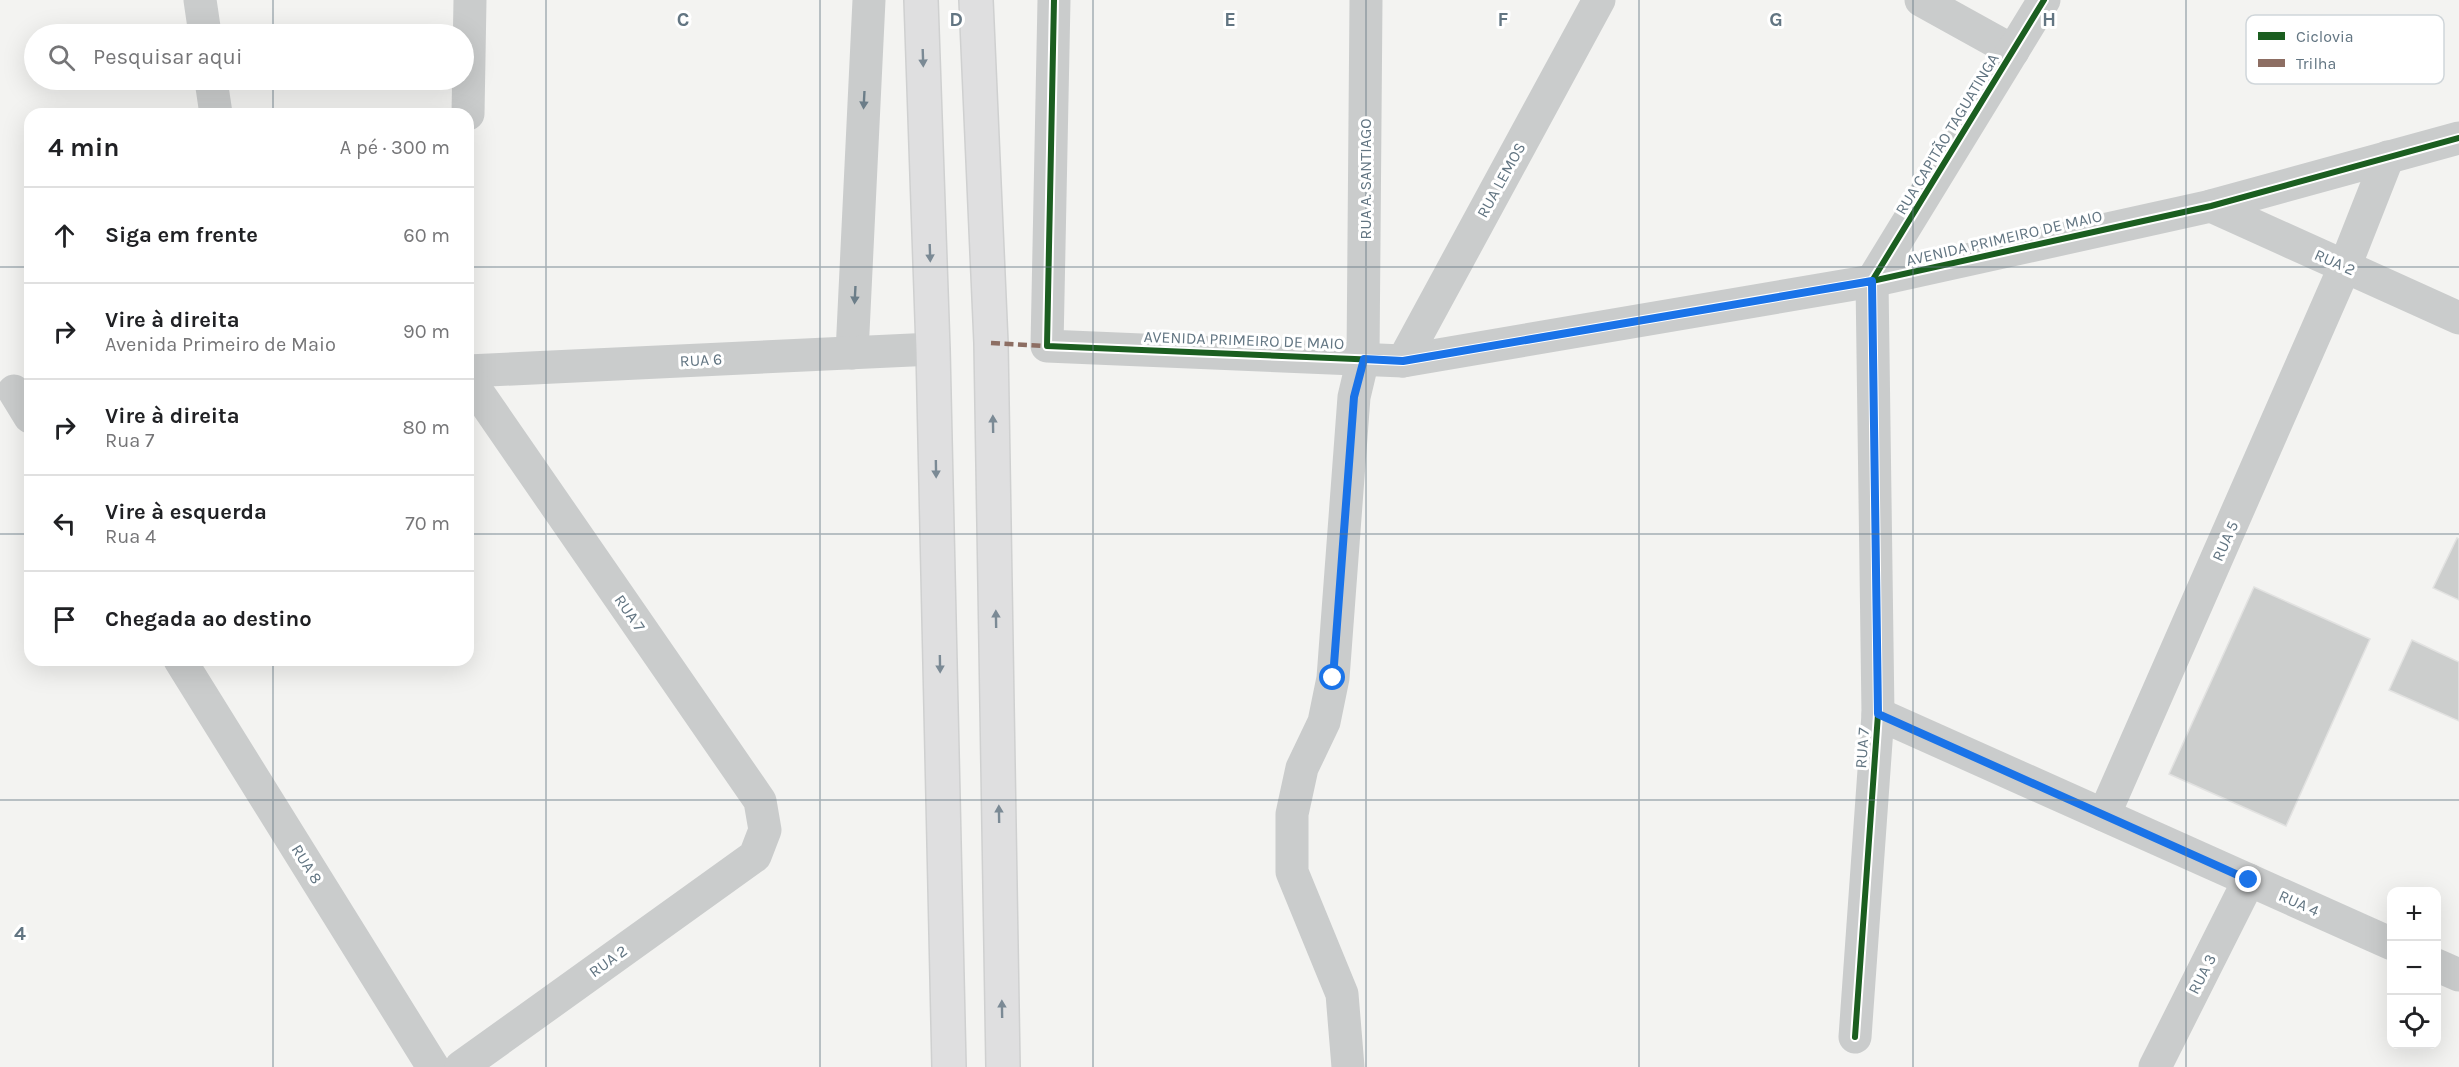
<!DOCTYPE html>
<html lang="pt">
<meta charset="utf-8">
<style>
:root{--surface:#fff;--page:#f6f6f6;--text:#202124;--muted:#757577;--line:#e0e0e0}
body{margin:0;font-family:Karla,sans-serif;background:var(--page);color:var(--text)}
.controls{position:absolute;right:18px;bottom:18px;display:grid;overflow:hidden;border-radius:12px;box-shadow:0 6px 24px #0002}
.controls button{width:54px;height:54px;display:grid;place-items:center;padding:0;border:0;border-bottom:2px solid var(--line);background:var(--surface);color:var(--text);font:30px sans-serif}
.stop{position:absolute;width:18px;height:18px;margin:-14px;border:4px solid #1a73e8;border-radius:50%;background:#fff}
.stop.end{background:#1a73e8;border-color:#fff;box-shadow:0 2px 6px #0008}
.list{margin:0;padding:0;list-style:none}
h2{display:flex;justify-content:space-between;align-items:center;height:78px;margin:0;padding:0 24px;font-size:26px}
h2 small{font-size:20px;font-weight:400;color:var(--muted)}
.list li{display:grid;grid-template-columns:39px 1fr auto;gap:18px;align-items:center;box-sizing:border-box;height:96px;padding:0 24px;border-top:2px solid var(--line)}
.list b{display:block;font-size:22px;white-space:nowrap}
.list p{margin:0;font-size:20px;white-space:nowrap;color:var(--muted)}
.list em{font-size:20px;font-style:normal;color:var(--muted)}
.icon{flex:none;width:33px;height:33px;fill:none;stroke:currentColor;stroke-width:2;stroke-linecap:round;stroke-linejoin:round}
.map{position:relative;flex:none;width:2459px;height:1067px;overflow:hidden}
.search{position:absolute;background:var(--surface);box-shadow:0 6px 24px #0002;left:24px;top:24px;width:450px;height:66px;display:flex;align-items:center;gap:15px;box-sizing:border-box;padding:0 21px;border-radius:33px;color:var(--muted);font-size:22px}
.panel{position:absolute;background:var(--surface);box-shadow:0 6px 24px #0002;left:24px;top:108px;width:450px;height:558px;border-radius:18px}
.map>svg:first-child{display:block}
</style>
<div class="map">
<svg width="2459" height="1067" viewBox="0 0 2459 1067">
<rect width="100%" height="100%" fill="#f3f3f1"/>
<!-- building -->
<g fill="#cccecd" stroke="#e2e2e1" stroke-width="1.5">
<path d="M2457,538L2459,539V600L2433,588Z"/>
<path d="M2254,587L2370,639L2286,826L2169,774Z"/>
<path d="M2412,640L2459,662V721L2389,690Z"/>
</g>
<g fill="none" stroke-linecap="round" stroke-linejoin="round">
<defs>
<g id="highway">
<path d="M921,0L933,349L949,1067"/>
<path d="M976,0L991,343L1003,1067"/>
</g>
</defs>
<!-- highway casing -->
<use href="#highway" stroke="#cfd0d0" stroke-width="36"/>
<!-- street -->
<g stroke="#cacccc" stroke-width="33">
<path d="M200,0L205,34"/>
<path d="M1054,0L1047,346L1403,361L1872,281L2211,206L2459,138"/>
<path d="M1921,0L2013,51"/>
<path d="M211,80L216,114"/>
<path d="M468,114L470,0"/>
<path d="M2211,206L2459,318"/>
<path d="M852,353L869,0"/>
<path d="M1403,361L1599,0"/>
<path d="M468,371L933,349"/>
<path d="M14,391L30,417"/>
<path d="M180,660L433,1067"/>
<path d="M1878,714L2392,944"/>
<path d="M2104,815L2345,266L2388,157"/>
<path d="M2436,965L2459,975"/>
<path d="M1855,1037L1878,714L1872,281L2044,0"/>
<path d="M461,1067L755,856L765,830L760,801L468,378"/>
<path d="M1348,1067L1342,994L1292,872V814L1302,768L1324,722L1333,678L1354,397L1363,359L1366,0"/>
<path d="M2155,1067L2249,880"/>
</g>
<!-- highway -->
<use href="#highway" stroke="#dfdfe0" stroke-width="33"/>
<!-- quiet -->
<path stroke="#8d6e63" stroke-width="4.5" stroke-dasharray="9 4.5" stroke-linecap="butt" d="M991,343L1047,346"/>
<defs>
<g id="cycleway">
<path d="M1054,0L1047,346L1403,361L1872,281L2211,206L2459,138"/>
<path d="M1855,1037L1878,714L1872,281L2044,0"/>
</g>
</defs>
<!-- cycleway casing -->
<use href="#cycleway" stroke="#fff" stroke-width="10"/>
<!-- cycleway -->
<use href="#cycleway" stroke="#1b5e20" stroke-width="6"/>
</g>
<!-- one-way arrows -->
<defs><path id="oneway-solid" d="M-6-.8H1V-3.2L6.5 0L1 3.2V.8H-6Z" transform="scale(1.5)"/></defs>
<g fill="#7b8a95">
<use href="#oneway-solid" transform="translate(923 58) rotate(88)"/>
<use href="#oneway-solid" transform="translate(930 253) rotate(88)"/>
<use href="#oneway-solid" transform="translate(993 424) rotate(-91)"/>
<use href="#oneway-solid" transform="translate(936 469) rotate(89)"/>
<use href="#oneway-solid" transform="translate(996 619) rotate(-91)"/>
<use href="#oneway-solid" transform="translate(940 664) rotate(89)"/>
<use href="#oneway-solid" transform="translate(999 814) rotate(-91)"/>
<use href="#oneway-solid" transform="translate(1002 1009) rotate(-91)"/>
</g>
<g fill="#6c7e89">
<use href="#oneway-solid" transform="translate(864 100) rotate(93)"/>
<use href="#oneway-solid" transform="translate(855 295) rotate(93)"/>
</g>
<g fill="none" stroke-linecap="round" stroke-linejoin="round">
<!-- route -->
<path stroke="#1a73e8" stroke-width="8" d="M1333,678L1354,397L1364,359L1403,361L1872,281L1878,714L2249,880"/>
</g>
<!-- grid -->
<path fill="none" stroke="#627582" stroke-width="1.5" stroke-opacity="0.55" d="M273,0V34M546,0V1067M820,0V1067M1093,0V1067M1366,0V1067M1639,0V1067M1913,0V1067M2186,0V1067M273,80V114M0,267H30M468,267H2459M0,534H30M468,534H2459M273,660V1067M0,800H2459"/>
<g text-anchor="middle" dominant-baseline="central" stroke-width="6" stroke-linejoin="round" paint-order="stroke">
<!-- street labels -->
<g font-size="16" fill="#627582" stroke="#fff">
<text transform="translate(1947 134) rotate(-59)">RUA CAPITÃO TAGUATINGA</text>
<text transform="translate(1365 179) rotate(-90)">RUA A. SANTIAGO</text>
<text transform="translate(1501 180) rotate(-61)">RUA LEMOS</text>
<text transform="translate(2004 238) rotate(-13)">AVENIDA PRIMEIRO DE MAIO</text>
<text transform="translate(2335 262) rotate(24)">RUA 2</text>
<text transform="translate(1244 340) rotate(2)">AVENIDA PRIMEIRO DE MAIO</text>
<text transform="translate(701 360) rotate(-3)">RUA 6</text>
<text transform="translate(2225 541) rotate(-66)">RUA 5</text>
<text transform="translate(630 613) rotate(55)">RUA 7</text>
<text transform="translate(1862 748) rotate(-86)">RUA 7</text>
<text transform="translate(307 864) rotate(58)">RUA 8</text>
<text transform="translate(2299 903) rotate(24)">RUA 4</text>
<text transform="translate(608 961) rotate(-36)">RUA 2</text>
<text transform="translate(2202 974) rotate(-63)">RUA 3</text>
</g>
</g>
<!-- legend -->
<rect x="2246" y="15" width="198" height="69" rx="9" fill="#fff" stroke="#d0d6da" stroke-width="1.5"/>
<rect x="2258" y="32" width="27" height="8" fill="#1b5e20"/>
<rect x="2258" y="59" width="27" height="8" fill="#8d6e63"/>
<g font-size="16" fill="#627582">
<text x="2296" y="42">Ciclovia</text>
<text x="2296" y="69">Trilha</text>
</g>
<g font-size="20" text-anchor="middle" font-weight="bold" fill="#627582" stroke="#fff" stroke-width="6" stroke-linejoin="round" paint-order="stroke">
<text x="683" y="26">C</text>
<text x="956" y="26">D</text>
<text x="1230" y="26">E</text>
<text x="1503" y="26">F</text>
<text x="1776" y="26">G</text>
<text x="2049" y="26">H</text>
<text x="20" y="940">4</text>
</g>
</svg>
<div class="controls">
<button>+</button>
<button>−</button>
<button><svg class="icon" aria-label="locate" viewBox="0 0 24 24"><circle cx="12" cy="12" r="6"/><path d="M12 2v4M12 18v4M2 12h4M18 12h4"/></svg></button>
</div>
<div class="stop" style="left:1333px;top:678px"></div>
<div class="stop end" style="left:2249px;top:880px"></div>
<div class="search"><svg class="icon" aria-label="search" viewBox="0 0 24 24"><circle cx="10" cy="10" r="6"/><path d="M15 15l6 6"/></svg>Pesquisar aqui</div>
<section class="panel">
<h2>4 min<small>A pé · 300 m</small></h2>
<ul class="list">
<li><svg class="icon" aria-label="ahead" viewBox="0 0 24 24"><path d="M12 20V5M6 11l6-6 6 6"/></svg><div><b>Siga em frente</b></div><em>60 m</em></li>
<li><svg class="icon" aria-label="right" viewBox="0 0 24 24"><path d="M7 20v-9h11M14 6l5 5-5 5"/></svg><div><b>Vire à direita</b><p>Avenida Primeiro de Maio</p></div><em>90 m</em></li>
<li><svg class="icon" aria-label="right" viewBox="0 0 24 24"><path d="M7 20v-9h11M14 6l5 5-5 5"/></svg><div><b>Vire à direita</b><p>Rua 7</p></div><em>80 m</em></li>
<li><svg class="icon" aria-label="left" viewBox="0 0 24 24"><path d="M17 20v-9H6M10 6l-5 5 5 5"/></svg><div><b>Vire à esquerda</b><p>Rua 4</p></div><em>70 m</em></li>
<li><svg class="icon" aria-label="arrive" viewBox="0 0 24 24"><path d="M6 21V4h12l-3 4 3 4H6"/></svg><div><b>Chegada ao destino</b></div></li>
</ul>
</section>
</div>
